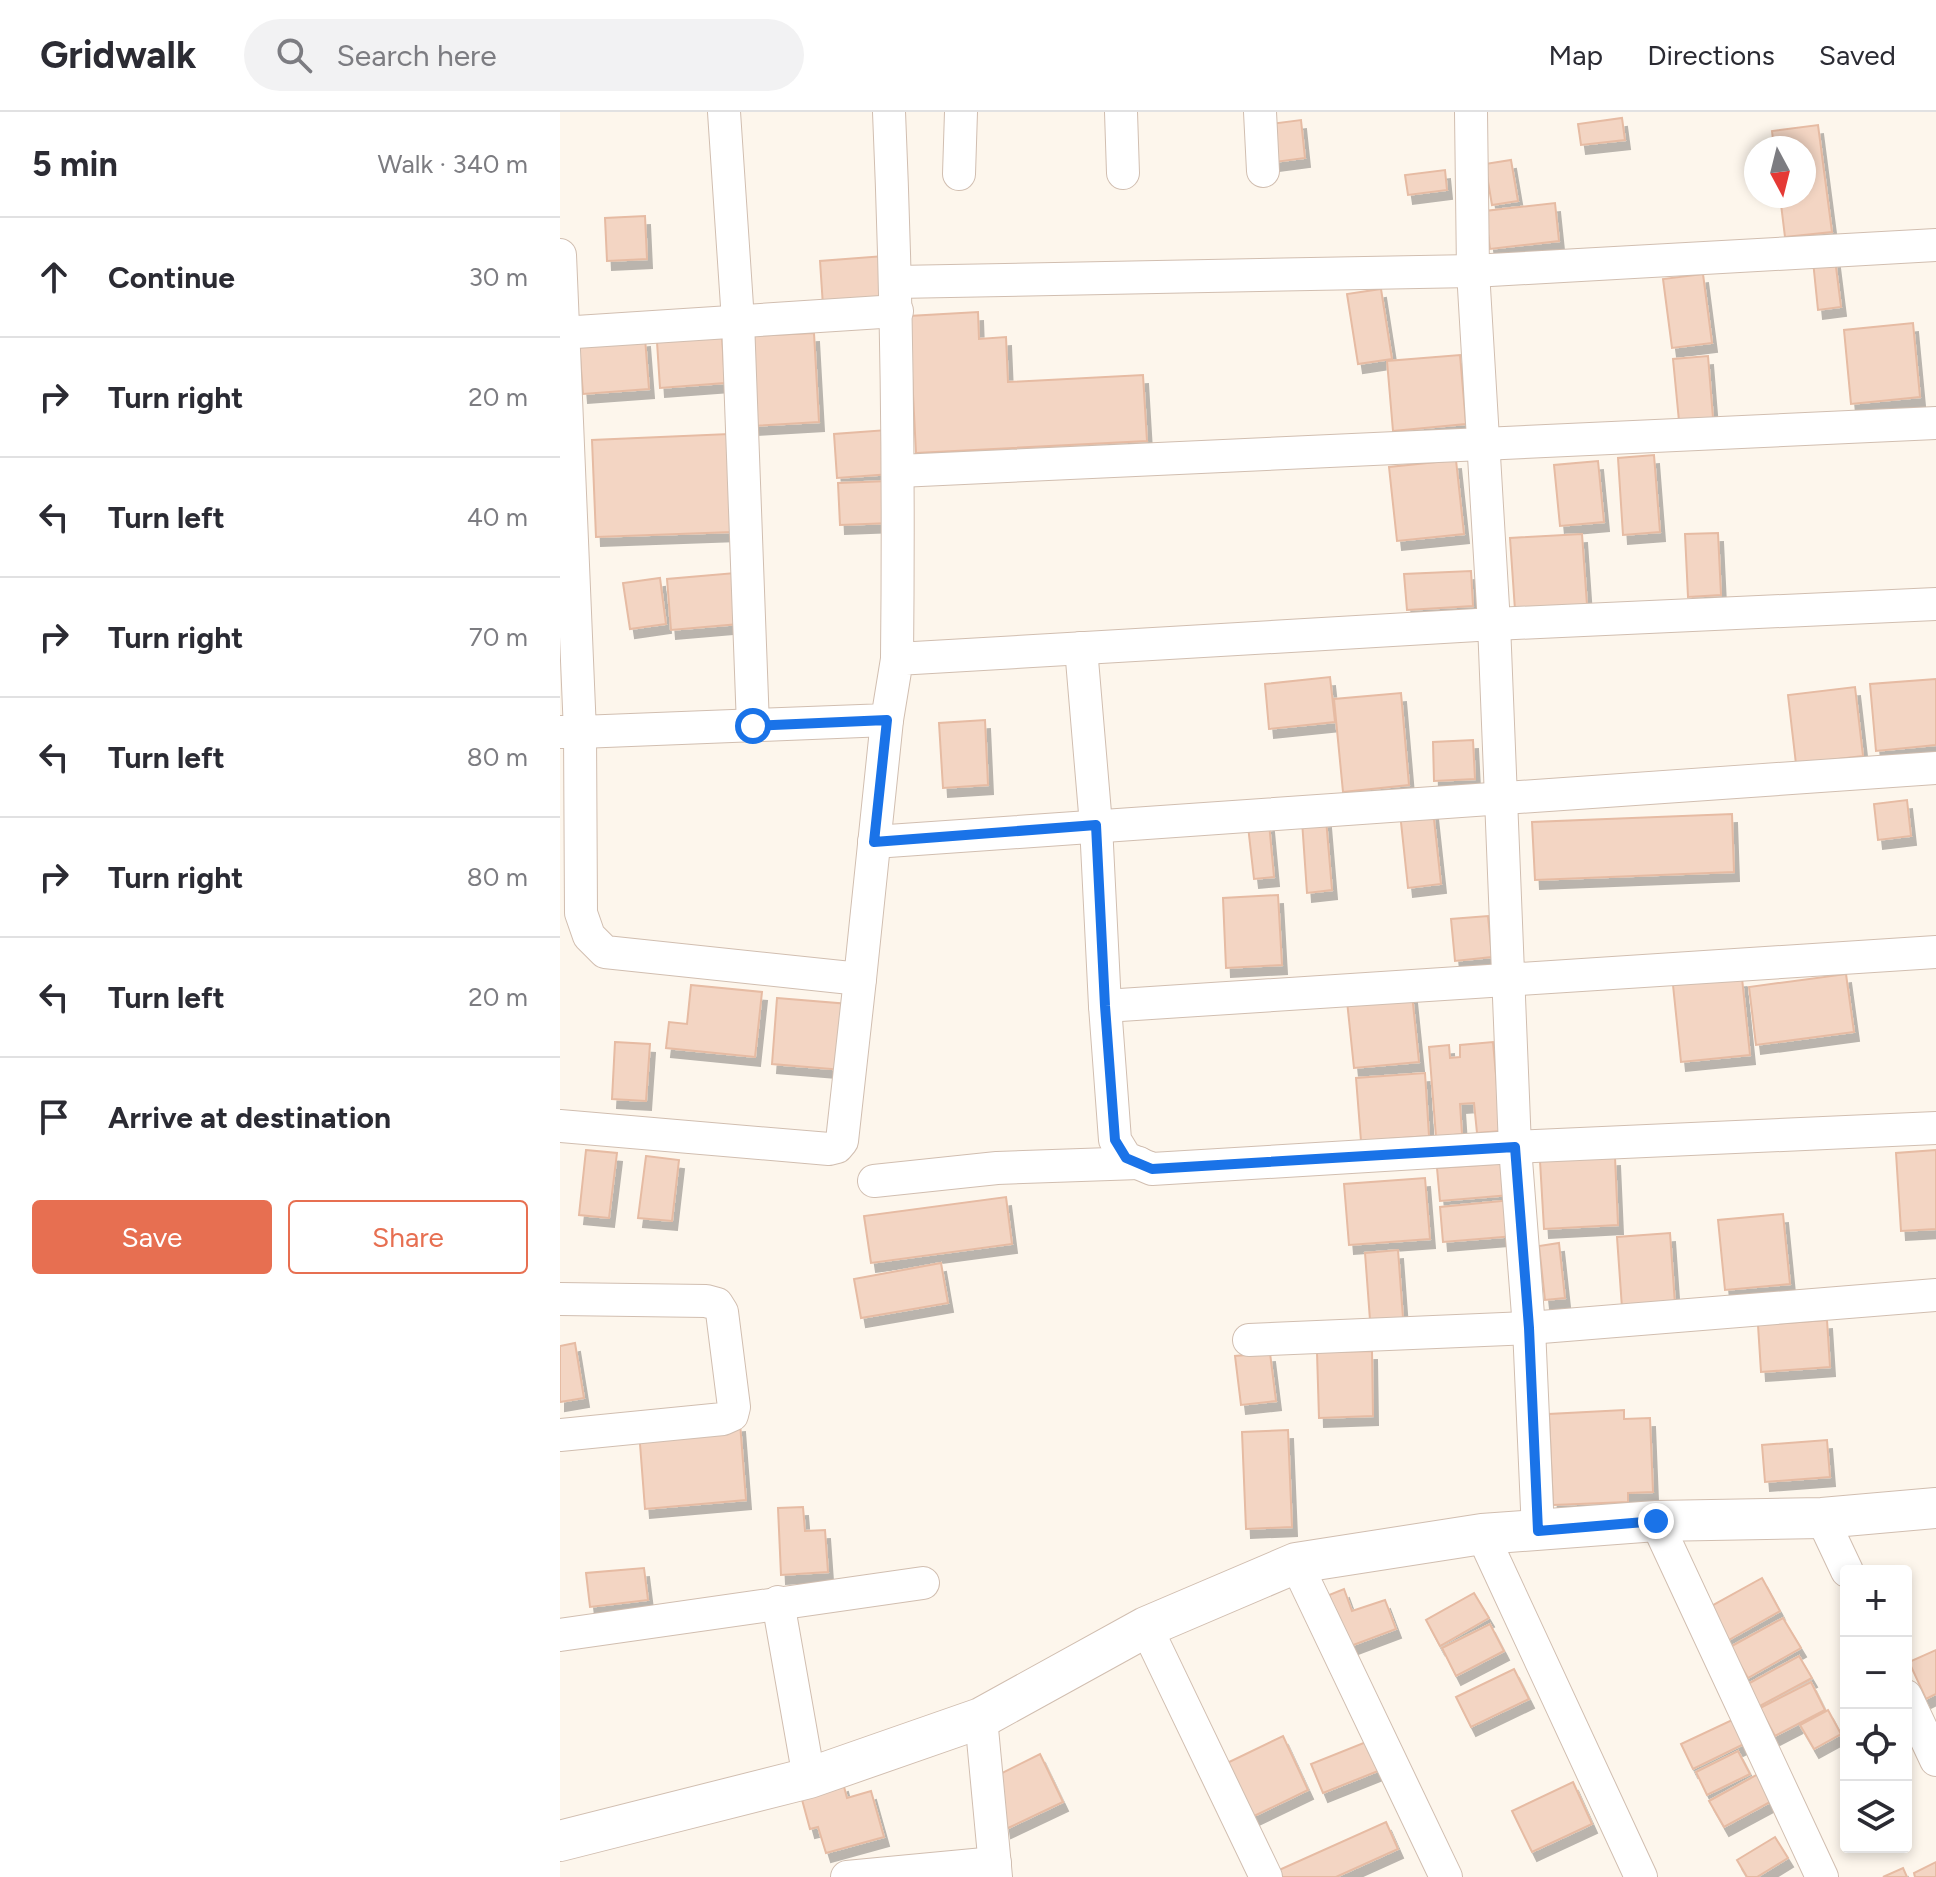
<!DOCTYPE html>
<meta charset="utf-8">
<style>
:root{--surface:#fff;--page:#f2f2f3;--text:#2b2b33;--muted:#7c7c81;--line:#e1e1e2;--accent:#e76f51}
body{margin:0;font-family:Figtree,sans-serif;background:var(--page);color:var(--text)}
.controls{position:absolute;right:24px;bottom:24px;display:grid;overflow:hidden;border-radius:8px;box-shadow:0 4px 12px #0003}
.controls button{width:72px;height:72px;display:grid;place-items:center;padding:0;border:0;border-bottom:2px solid var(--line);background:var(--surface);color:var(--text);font:40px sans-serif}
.compass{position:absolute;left:1184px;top:24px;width:72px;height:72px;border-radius:50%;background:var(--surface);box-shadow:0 4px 12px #0003;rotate:173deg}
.stop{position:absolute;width:24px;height:24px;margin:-18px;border:6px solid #1a73e8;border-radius:50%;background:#fff}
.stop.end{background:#1a73e8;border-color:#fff;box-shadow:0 2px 8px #0008}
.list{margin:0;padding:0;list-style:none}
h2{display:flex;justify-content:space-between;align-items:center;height:104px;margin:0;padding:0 32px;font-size:34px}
h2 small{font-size:26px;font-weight:400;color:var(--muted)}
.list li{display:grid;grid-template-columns:52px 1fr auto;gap:24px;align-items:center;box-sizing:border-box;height:120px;padding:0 32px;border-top:2px solid var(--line)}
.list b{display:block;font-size:30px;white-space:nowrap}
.list em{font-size:26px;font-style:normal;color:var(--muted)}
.actions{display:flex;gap:16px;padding:24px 32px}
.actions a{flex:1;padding:18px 0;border:2px solid var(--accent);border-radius:8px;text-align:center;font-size:28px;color:var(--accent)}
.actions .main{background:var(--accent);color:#fff}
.icon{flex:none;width:44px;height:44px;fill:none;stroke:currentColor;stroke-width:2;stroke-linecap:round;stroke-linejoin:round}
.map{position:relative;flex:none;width:1376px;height:1765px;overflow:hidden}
header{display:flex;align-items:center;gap:48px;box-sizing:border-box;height:112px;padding:0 40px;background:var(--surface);border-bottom:2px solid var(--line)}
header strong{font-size:38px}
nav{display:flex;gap:44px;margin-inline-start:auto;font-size:28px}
.search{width:560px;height:72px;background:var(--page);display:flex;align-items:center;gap:20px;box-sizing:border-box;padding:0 28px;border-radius:44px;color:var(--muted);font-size:30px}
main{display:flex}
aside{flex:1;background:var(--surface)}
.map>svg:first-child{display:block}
</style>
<header>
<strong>Gridwalk</strong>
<div class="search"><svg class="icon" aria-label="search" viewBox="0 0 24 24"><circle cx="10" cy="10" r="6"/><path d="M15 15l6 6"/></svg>Search here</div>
<nav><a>Map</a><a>Directions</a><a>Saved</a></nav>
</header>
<main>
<aside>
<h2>5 min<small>Walk · 340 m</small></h2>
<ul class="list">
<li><svg class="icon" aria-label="ahead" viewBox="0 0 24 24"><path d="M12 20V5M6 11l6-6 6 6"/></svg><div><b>Continue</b></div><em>30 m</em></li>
<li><svg class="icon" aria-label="right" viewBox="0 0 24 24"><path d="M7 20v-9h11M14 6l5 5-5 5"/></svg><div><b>Turn right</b></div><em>20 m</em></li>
<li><svg class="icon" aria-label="left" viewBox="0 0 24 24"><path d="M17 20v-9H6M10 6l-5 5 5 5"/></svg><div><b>Turn left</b></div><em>40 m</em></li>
<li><svg class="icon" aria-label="right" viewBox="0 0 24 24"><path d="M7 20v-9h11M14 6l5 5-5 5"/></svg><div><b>Turn right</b></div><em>70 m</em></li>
<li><svg class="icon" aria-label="left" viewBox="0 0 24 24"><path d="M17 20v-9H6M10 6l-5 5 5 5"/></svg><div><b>Turn left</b></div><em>80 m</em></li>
<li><svg class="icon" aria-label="right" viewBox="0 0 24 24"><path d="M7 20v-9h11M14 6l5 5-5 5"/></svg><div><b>Turn right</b></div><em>80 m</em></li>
<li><svg class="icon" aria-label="left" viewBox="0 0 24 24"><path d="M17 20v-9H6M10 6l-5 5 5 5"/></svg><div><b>Turn left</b></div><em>20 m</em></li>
<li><svg class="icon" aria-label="arrive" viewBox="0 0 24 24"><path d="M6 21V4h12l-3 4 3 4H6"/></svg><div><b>Arrive at destination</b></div></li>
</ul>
<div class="actions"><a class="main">Save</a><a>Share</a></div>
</aside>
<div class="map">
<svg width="1376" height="1765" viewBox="0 0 1376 1765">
<defs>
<filter id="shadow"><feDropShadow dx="5" dy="9" stdDeviation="0" flood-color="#0004"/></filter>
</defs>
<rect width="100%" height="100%" fill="#fdf6ec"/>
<!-- building -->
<g fill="#f3d5c3" stroke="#e6bba3" stroke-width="2" filter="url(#shadow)">
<path d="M1062,6L1065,28L1021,33L1018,12Z"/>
<path d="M741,8L745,46L715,50L710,12Z"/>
<path d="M1258,13L1272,120L1225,125L1220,84H1244V36H1214L1212,19Z"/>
<path d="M951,48L958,89L932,93L925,52Z"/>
<path d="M885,58L887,78L848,83L845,63Z"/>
<path d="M995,91L999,129L930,137L925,99Z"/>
<path d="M85,104L87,147L47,149L45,106Z"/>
<path d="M324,144L328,189L263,194L260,149Z"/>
<path d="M1275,147L1281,195L1258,198L1253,149Z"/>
<path d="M1143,162L1152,231L1112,236L1103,167Z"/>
<path d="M821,177L832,247L798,252L787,182Z"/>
<path d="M418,200L419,227L446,225L448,270L583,263L587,329L356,341L349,204Z"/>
<path d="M1353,211L1360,285L1291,292L1284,218Z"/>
<path d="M254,221L259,310L193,314L188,224Z"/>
<path d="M162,225L165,271L100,276L97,230Z"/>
<path d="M85,226L89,277L23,282L19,232Z"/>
<path d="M900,243L906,312L833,319L827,249Z"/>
<path d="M1148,244L1153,306L1119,309L1113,247Z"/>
<path d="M327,318L331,362L277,366L274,322Z"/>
<path d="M169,322L173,420L36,425L32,328Z"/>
<path d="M1094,343L1100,420L1063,423L1058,346Z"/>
<path d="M896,348L904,422L837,429L829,355Z"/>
<path d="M1038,349L1044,410L1000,414L994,353Z"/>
<path d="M329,369L331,411L280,413L278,371Z"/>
<path d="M1158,421L1161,483L1128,485L1125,422Z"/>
<path d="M1022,422L1027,493L955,498L950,426Z"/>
<path d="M911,459L913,494L847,498L844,462Z"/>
<path d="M175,461L179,512L111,518L107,467Z"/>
<path d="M100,466L106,512L70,517L63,471Z"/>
<path d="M770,565L775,610L709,617L705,572Z"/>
<path d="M1376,567V633L1316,639L1310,572Z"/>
<path d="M1295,575L1303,644L1236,652L1228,583Z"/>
<path d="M841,581L849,673L783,680L774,587Z"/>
<path d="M425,608L428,673L383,676L379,611Z"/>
<path d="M913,628L915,667L874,669L873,630Z"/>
<path d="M1347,688L1351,724L1318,728L1314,692Z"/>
<path d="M873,698L881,772L848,776L840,701Z"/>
<path d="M1172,702L1174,760L975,768L972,710Z"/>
<path d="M766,707L772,778L747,781L742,709Z"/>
<path d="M709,711L714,765L694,767L688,714Z"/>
<path d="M718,783L722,853L666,856L663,786Z"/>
<path d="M928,804L932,845L895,849L891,807Z"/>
<path d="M1286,862L1294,920L1196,933L1189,875Z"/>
<path d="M1182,866L1190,943L1121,950L1113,873Z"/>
<path d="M131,873L202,880L195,945L106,936L109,910L127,912Z"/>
<path d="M852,882L859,950L794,956L787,889Z"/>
<path d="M217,886L289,892L283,958L212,952Z"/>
<path d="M55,930L90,932L86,989L52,987Z"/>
<path d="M933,930L941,1019L917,1021L914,991L900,992L902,1022L876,1025L869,935L889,933L890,946L900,945V933Z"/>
<path d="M865,961L869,1024L801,1029L796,966Z"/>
<path d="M26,1038L57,1041L49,1106L19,1103Z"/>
<path d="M1376,1038V1117L1341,1119L1336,1041Z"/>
<path d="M86,1044L119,1048L112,1109L78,1106Z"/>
<path d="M1055,1045L1058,1113L984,1117L980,1049Z"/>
<path d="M948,1051L950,1083L880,1089L877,1056Z"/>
<path d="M865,1066L870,1127L789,1133L784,1072Z"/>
<path d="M446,1085L452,1132L311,1151L304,1104Z"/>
<path d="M952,1088L955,1124L883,1130L880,1095Z"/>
<path d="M1223,1102L1230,1172L1165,1178L1158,1108Z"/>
<path d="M1110,1121L1115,1192L1062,1196L1057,1125Z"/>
<path d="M999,1131L1005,1186L985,1188L979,1134Z"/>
<path d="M838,1138L843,1206L810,1208L805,1141Z"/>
<path d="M381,1151L388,1191L301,1206L294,1167Z"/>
<path d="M1267,1208L1270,1255L1201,1260L1198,1213Z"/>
<path d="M15,1231L24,1286L0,1290V1234Z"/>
<path d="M812,1239L813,1304L759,1306L757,1240Z"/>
<path d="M710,1241L716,1289L681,1293L675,1244Z"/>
<path d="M1064,1298V1307L1090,1306L1093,1380L1068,1381V1390L993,1393L989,1302Z"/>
<path d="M180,1311L186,1388L85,1397L79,1319Z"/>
<path d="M728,1318L732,1415L686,1417L682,1320Z"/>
<path d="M1267,1328L1270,1365L1205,1370L1202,1333Z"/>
<path d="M243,1395L245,1419L265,1418L268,1460L221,1463L218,1396Z"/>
<path d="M84,1456L88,1488L30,1495L26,1461Z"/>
<path d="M1202,1466L1220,1499L1167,1529L1148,1496Z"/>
<path d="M784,1477L792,1499L825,1488L836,1517L788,1535L769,1483Z"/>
<path d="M914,1481L929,1506L880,1534L866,1508Z"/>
<path d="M1223,1506L1241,1536L1188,1566L1170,1535Z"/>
<path d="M930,1512L944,1539L896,1564L882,1536Z"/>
<path d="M1376,1538V1582L1366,1587L1349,1550Z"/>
<path d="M1239,1544L1252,1566L1198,1595L1186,1573Z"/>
<path d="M954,1557L969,1587L911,1615L896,1585Z"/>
<path d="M1251,1570L1265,1598L1215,1624L1200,1596Z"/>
<path d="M1268,1598L1281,1622L1254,1637L1240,1613Z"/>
<path d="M1172,1608L1184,1632L1133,1657L1121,1632Z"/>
<path d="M723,1624L748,1678L690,1706L665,1652Z"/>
<path d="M811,1628L823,1657L763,1681L751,1652Z"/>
<path d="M1178,1639L1190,1662L1147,1683L1136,1660Z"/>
<path d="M480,1642L503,1690L446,1717L438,1663Z"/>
<path d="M1198,1662L1212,1689L1164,1715L1149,1689Z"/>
<path d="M1013,1670L1032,1712L972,1740L952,1699Z"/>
<path d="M283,1671L287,1686L311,1679L324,1725L266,1741L258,1715L250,1717L241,1684Z"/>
<path d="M826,1710L838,1737L776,1765H722L719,1758Z"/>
<path d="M1215,1725L1228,1746L1197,1765H1187L1177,1748Z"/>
<path d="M1376,1750V1765H1355L1354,1761Z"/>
<path d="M1343,1756L1347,1765H1323Z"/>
</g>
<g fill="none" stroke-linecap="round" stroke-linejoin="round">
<defs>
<g id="minor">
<path d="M164,0L178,209L193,614"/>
<path d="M329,0C337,183 339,365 337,547"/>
<path d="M561,0L563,61"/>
<path d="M700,0L703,59"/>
<path d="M911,0L913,159L934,512L955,1035L969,1216L978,1419"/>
<path d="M399,62L401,0"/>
<path d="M0,143L20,620L327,608L337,547L934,512L1376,492"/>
<path d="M336,170L913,159L1376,133"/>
<path d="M0,221L337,199"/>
<path d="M339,359L1376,311"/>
<path d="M521,536L536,713L545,894L555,1028L566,1046L592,1057L955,1035L1376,1016"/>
<path d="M0,620H20L21,801L29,824L45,840L300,867L327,608"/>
<path d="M314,730L1376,656"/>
<path d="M545,894L1376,840"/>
<path d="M0,1014L269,1037L277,1035L282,1029L300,867"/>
<path d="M314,1069L437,1056L579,1051"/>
<path d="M0,1187L146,1189L157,1192L162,1200L174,1295L172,1303L163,1307L0,1323"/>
<path d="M689,1228L969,1216L1376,1183"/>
<path d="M1262,1406L1287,1459"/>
<path d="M1096,1409L1262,1765"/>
<path d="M922,1422L1081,1765"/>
<path d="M736,1451L886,1765"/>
<path d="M218,1490L249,1666"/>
<path d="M586,1515L706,1765"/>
<path d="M0,1523L363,1471"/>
<path d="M1346,1584L1376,1648"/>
<path d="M421,1606L436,1765"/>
<path d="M287,1765L435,1751"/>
</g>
<path id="tertiary" d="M0,1729L249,1666L421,1606L586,1515L736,1451L922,1422L1096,1409L1262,1406L1376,1396"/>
</defs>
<!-- minor casing -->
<use href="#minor" stroke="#d1beb0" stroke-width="34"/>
<!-- tertiary casing -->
<use href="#tertiary" stroke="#d1beb0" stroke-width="42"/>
<!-- minor -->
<use href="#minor" stroke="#fff" stroke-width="32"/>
<!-- tertiary -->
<use href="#tertiary" stroke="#fff" stroke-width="40"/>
</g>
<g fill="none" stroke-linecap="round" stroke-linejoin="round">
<!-- route -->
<path stroke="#1a73e8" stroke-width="10" d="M193,614L327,608L314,730L536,713L545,894L555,1028L566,1046L592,1057L955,1035L969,1216L978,1419L1096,1409"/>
</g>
</svg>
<div class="controls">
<button>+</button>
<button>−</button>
<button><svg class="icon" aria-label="locate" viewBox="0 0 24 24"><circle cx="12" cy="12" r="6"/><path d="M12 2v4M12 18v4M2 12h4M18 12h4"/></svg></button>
<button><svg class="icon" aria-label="layers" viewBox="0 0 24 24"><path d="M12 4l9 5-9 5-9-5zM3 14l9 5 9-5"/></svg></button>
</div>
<svg class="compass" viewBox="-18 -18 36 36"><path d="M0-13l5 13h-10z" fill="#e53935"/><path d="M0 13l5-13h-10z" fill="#7c7c81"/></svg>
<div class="stop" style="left:193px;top:614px"></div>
<div class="stop end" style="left:1096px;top:1409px"></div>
</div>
</main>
